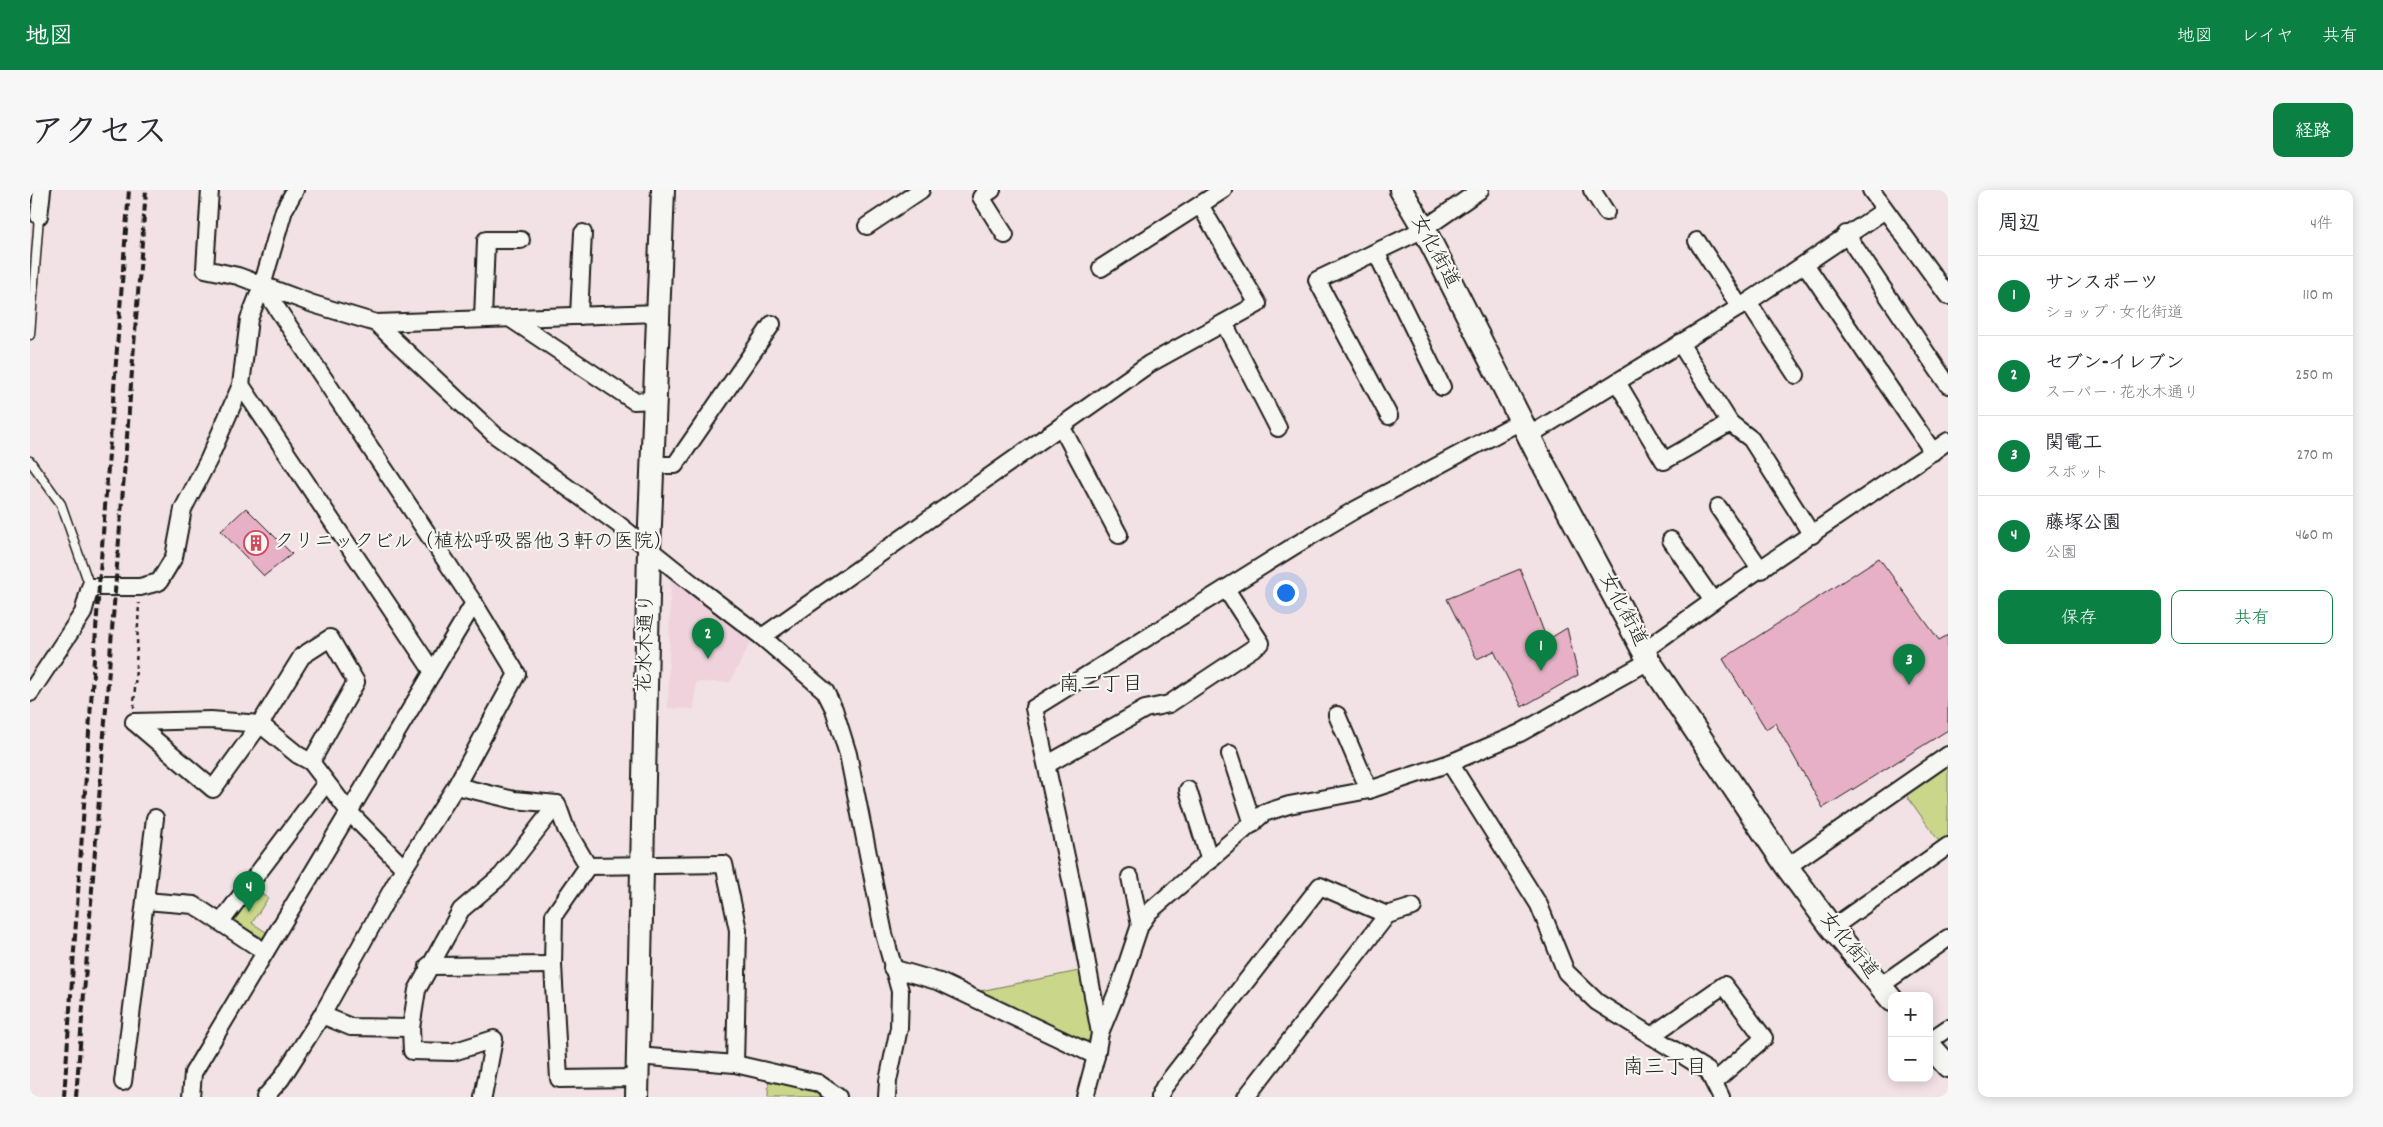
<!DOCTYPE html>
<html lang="ja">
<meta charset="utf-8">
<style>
:root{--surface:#fff;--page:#f7f7f7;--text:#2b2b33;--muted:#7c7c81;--line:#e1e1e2;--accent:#0b8043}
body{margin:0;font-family:Dekko,"Klee One",sans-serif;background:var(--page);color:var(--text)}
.controls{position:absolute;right:15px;bottom:15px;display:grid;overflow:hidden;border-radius:10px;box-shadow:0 2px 12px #0003}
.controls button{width:45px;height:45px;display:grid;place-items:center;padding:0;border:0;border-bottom:1px solid var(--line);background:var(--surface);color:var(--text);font:25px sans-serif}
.you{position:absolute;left:1255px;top:402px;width:18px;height:18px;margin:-12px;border:4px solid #fff;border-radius:50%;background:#1a73e8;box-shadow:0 0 0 8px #1a73e833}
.badge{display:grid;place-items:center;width:32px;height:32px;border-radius:50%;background:var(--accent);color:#fff;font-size:16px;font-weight:700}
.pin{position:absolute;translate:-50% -41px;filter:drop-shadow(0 1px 2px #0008)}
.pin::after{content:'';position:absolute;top:26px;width:18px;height:15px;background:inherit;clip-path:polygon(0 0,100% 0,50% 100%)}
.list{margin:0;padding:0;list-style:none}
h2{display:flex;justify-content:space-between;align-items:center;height:65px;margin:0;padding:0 20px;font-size:21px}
h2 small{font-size:16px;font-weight:400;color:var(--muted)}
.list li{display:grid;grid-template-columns:32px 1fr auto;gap:15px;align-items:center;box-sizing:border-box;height:80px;padding:0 20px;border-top:1px solid var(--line)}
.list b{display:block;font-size:19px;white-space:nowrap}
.list p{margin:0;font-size:16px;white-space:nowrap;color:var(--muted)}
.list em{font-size:16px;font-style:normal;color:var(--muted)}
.actions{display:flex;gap:10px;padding:15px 20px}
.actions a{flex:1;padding:11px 0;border:1px solid var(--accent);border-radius:10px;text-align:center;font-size:18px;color:var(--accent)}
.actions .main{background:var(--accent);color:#fff}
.map{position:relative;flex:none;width:1918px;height:907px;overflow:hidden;border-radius:10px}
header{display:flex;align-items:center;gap:30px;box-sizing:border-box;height:70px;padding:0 25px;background:var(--accent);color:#fff}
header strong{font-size:24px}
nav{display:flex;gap:28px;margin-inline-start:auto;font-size:18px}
.intro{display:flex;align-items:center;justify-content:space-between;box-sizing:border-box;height:120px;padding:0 30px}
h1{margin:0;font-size:35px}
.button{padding:12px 22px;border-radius:10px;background:var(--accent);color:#fff;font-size:18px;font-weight:700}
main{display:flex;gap:30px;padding:0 30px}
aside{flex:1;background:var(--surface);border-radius:10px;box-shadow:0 2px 12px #0003}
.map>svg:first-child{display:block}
</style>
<header>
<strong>地図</strong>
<nav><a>地図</a><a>レイヤ</a><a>共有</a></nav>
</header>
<div class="intro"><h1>アクセス</h1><a class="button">経路</a></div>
<main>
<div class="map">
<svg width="1918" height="907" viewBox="0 0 1918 907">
<rect width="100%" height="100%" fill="#f2e1e5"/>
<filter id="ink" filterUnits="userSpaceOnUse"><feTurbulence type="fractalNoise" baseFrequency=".02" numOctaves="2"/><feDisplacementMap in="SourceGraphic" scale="10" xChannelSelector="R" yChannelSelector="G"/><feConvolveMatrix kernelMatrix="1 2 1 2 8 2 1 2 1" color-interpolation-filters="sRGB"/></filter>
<g filter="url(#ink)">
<!-- built -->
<path fill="#efd2dc" d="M641,384L722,449L700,492H666L664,519L638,518Z"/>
<!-- green -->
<g fill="#cad68a" stroke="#737953">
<path d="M1918,567V653L1913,657L1872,599Z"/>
<path d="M221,697L238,708L222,733L239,744L233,748L203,732L215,714Z"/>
<path d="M1049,781L1063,847L1052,854L950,801Z"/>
<path d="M739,883L803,907H738Z"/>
</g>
<!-- building -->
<g fill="#e7b0c6" stroke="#1c1c1c">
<path d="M216,318L262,364L234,386L191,341Z"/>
<path d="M1849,368L1909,450L1918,445V540L1793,618L1745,533L1736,539L1693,469Z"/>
<path d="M1490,379L1517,450L1537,438L1548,485L1492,517L1464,461L1447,469L1417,409Z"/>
</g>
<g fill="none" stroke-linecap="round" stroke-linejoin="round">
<defs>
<g id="lane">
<path d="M0,145L9,26"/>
<path d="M0,271L31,314L60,397"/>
</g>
<g id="street">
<path d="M180,0L175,79L208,86L283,114L346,133L465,245L588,334L664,395L732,447L795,501L804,519L818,564L854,744L870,801L869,838L858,891L857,907"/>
<path d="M962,0L951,7L975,45"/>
<path d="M1562,0L1576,22"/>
<path d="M1841,0L1918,106"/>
<path d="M9,26L12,0"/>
<path d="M837,36L891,0"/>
<path d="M1816,44L1918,195"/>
<path d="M1667,51L1710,117"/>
<path d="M1346,62L1412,197"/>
<path d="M1775,74L1903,262"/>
<path d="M1071,78L1193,0"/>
<path d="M232,96L444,413L487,484L426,596L374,678L292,825L251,889L235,907"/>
<path d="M1718,112L1766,185"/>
<path d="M549,126L553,43"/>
<path d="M453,129L456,50H491"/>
<path d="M481,129L604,211L625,210"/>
<path d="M346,133L628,123"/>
<path d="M1194,133L1248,238"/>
<path d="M1587,192L1634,271L1700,233L1650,153"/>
<path d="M211,195L403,482"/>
<path d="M1359,226L1287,90L1394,39L1450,0"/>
<path d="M1700,233L1721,249L1782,345"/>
<path d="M1031,236L1089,345"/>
<path d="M1498,246L1718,112L1855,20"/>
<path d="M622,275H645L742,134"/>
<path d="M1688,317L1731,380"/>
<path d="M1641,350L1683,411"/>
<path d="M732,447L1119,174L1228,114L1170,15"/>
<path d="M1613,461L1683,411L1918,251"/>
<path d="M0,503L53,423L60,397H110L129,392L144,367L153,319L179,269L211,195L219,129L232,96L254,20L265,0"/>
<path d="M1307,525L1339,600"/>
<path d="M104,532L183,599L230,534L272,466L300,448L326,492L281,572"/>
<path d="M104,532L181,530L230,534L268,565L281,572L320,623L374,678"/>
<path d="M1200,564L1223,634"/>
<path d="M1420,573L1509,715L1536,782L1567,812L1678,881L1691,907"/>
<path d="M1018,574L1115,519L1139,514L1231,453L1196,399"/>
<path d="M426,596L484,610L527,614L536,639L558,676"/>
<path d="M1158,600L1180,671"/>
<path d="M558,676L694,674L708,740L705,874"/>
<path d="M558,676L524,725L523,775L529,889L607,888"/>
<path d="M1757,677L1918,565"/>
<path d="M1100,687L1110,735"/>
<path d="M115,711L164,715L235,762"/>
<path d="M1357,725L1383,717"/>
<path d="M191,732L296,593"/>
<path d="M1802,738L1918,656"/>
<path d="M398,776L523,775"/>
<path d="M862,778L910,792L1066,866"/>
<path d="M1850,796L1918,748"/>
<path d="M292,825L321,837L381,838"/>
<path d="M1070,843L1043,699L1004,518L1264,356L1323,321L1491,231"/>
<path d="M1621,846L1694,795L1734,848L1684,892"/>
<path d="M1899,851L1918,838"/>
<path d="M607,866L705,874L788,893L808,907"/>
<path d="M93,892L125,628"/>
<path d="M161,907L163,883L444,413"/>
<path d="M453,907L464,849L423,862L382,861L381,838L387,800L431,720L472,685L527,614"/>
<path d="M1055,907L1066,866L1070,843L1091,792L1110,735L1119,722L1234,623L1259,615L1339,600L1420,573L1490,543L1619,471"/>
<path d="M1129,907L1134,897L1290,696L1357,725L1216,907"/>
</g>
<g id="secondary">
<path d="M1371,0L1394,39L1509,266L1619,471L1757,677L1802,738L1862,810"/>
<path d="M1899,855L1918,876"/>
<path d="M607,907L619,360L633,0"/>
</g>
</defs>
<!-- lane casing -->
<use href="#lane" stroke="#1c1c1c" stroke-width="11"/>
<!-- street casing -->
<use href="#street" stroke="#1c1c1c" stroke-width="20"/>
<!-- secondary casing -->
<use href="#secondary" stroke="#1c1c1c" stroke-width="26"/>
<!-- path -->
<path stroke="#1c1c1c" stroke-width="2.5" stroke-dasharray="4 4" stroke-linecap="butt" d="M104,518L109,413"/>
<!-- lane -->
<use href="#lane" stroke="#f6f6f2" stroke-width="8"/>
<!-- street -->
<use href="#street" stroke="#f6f6f2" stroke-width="16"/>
<!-- secondary -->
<use href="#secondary" stroke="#f6f6f2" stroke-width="22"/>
<!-- rail -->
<g stroke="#1c1c1c" stroke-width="4" stroke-dasharray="8 4" stroke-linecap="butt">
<path d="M34,907L69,396L99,0"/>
<path d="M46,907L116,0"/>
</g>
</g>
</g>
<!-- icons -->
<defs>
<symbol id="building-ring" viewBox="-11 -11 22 22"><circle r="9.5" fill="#f6f6f2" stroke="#d1495b" stroke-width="1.5"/><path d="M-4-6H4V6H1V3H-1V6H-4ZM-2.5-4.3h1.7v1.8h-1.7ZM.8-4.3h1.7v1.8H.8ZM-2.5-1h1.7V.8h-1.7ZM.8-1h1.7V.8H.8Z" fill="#d1495b"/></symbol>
</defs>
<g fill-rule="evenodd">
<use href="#building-ring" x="212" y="339" width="28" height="28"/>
</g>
<g text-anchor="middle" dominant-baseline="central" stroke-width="4.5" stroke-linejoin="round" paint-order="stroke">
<!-- street labels -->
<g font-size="20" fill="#1c1c1c" stroke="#f6f6f2">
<text transform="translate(1404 62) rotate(62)">女化街道</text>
<text transform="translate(1592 420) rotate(62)">女化街道</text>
<text transform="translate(617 453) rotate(-88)">花水木通り</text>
<text transform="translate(1818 756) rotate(51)">女化街道</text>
</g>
<!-- poi labels -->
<g font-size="20" fill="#1c1c1c" stroke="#f6f6f2" text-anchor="start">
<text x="244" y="353">クリニックビル（植松呼吸器他３軒の医院）</text>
</g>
<!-- neighbourhood labels -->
<g font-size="21" fill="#1c1c1c" stroke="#f6f6f2">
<text x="1071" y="496">南二丁目</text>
<text x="1635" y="879">南三丁目</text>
</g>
</g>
</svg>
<div class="controls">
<button>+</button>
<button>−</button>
</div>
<div class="you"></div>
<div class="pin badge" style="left:1511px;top:481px">1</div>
<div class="pin badge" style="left:678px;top:469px">2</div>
<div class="pin badge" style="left:1879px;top:495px">3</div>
<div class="pin badge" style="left:219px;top:722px">4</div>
</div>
<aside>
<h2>周辺<small>4件</small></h2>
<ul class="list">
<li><span class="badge">1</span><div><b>サンスポーツ</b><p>ショップ · 女化街道</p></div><em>110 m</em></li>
<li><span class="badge">2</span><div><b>セブン-イレブン</b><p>スーパー · 花水木通り</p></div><em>250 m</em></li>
<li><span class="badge">3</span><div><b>関電工</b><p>スポット</p></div><em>270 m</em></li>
<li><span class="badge">4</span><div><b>藤塚公園</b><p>公園</p></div><em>460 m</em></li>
</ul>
<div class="actions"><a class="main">保存</a><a>共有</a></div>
</aside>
</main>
